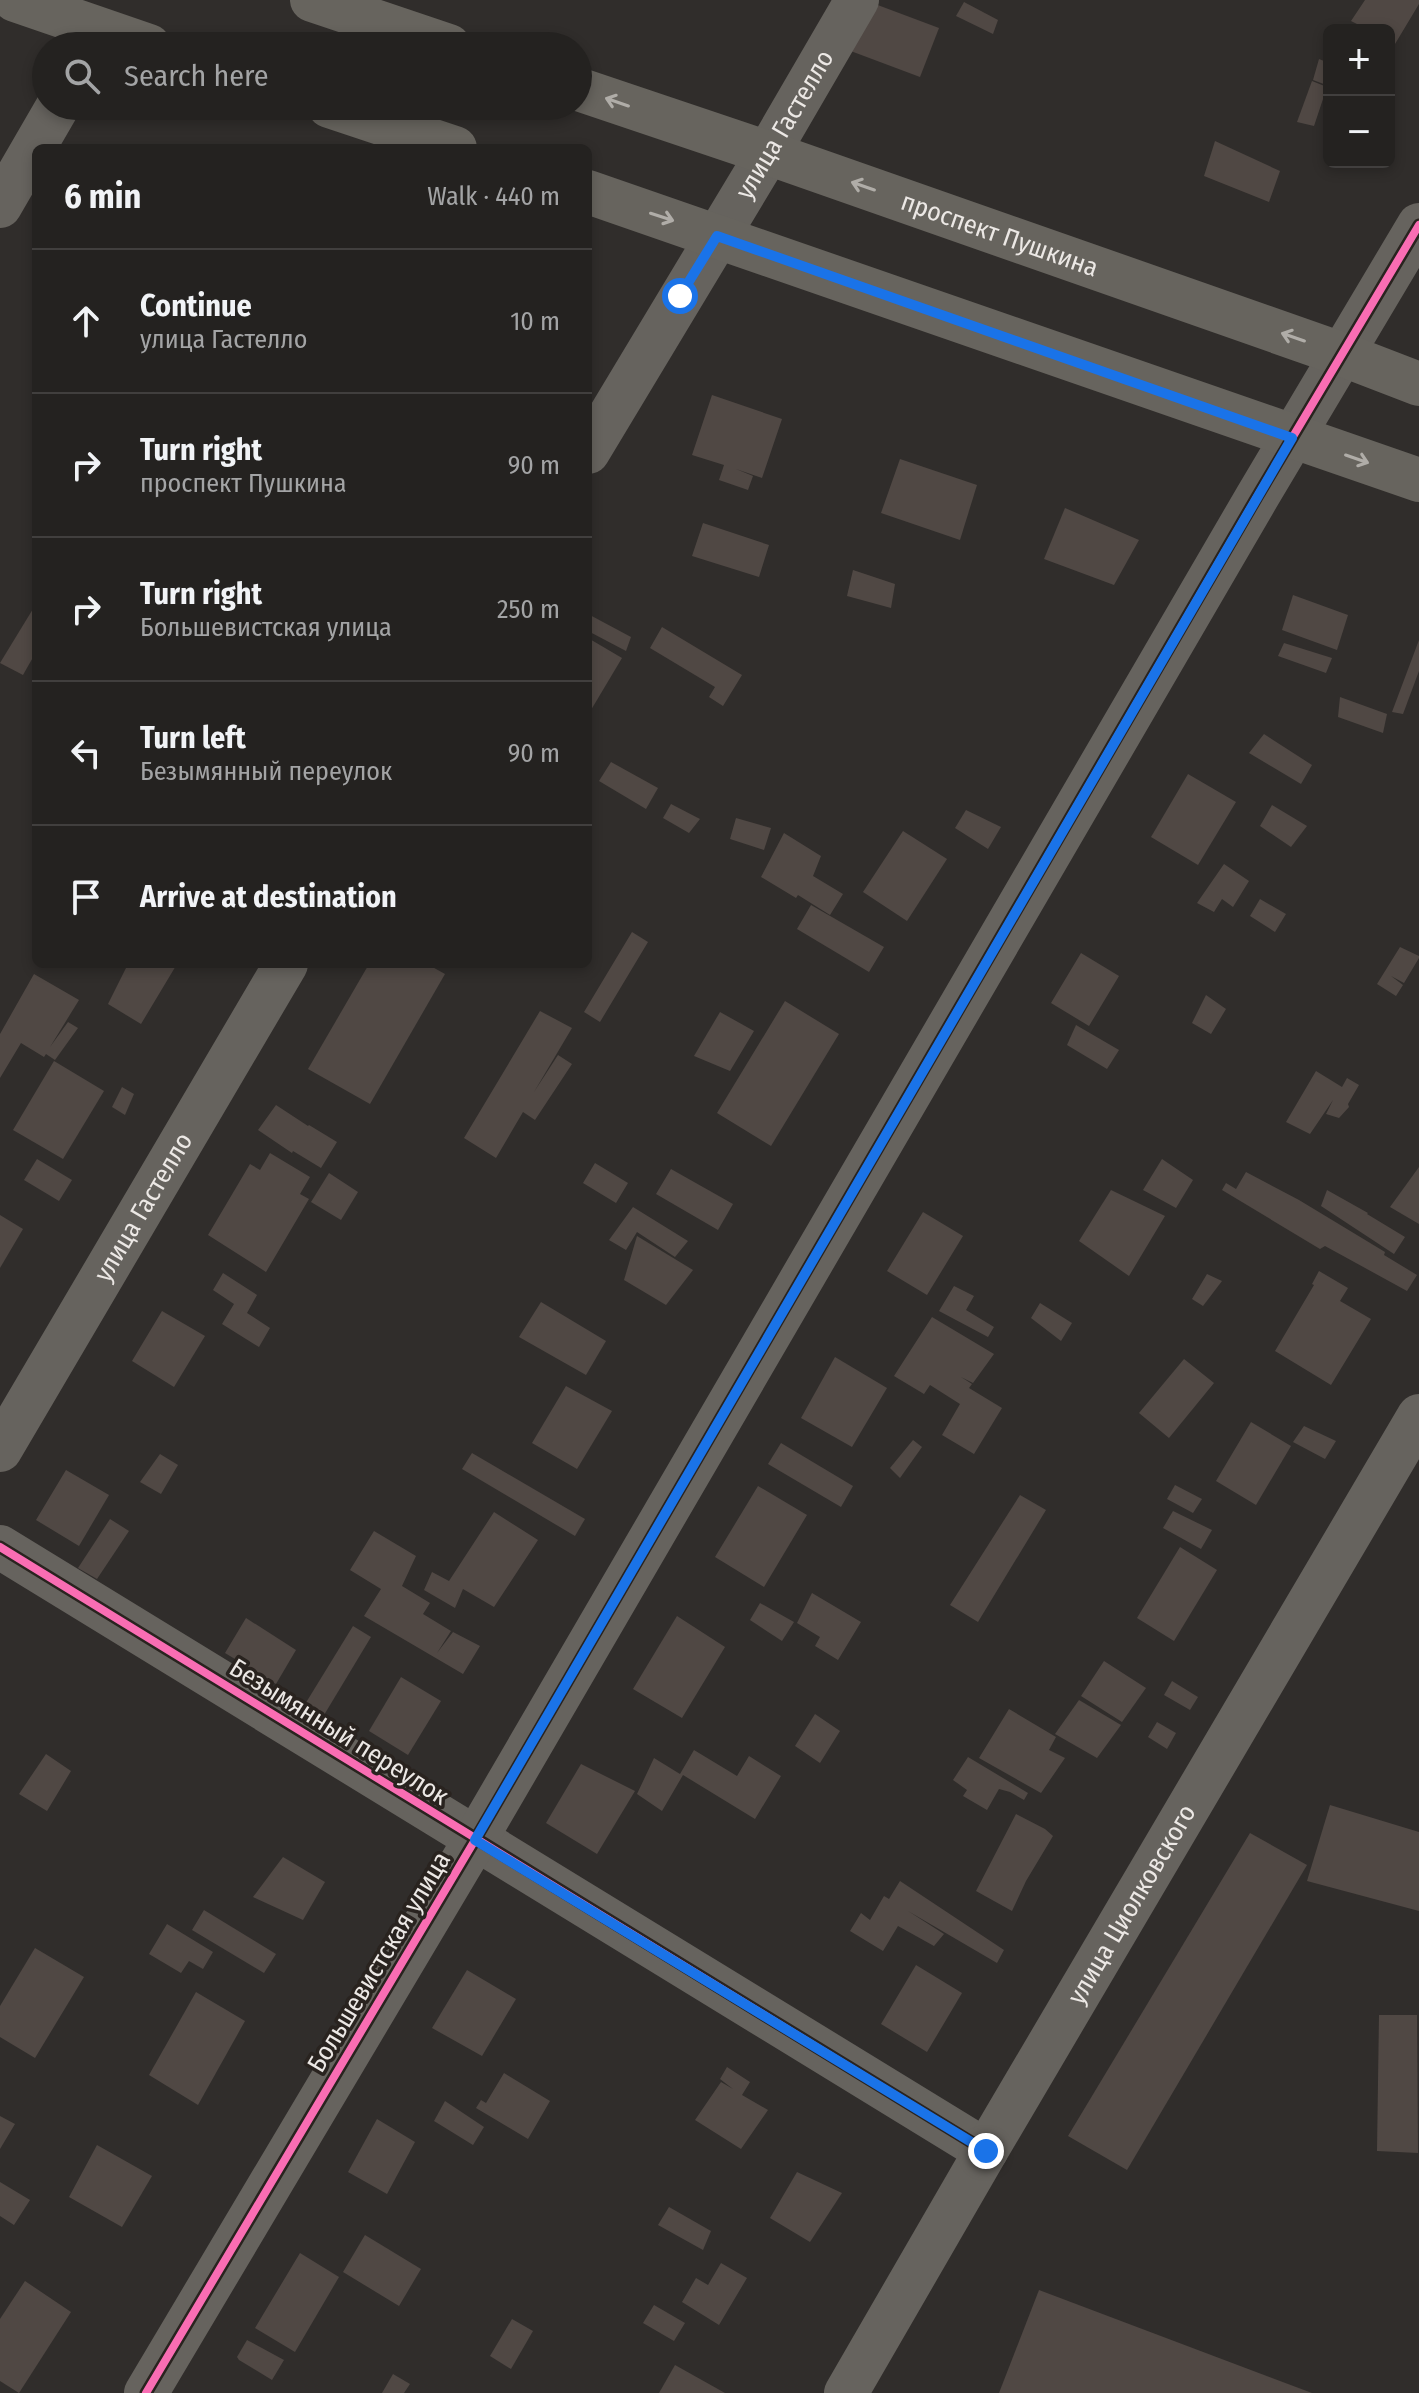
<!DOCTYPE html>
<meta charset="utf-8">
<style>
:root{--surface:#242220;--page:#302f2d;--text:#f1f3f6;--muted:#a3a4a5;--line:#413f3e}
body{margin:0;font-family:"Fira Sans Condensed",sans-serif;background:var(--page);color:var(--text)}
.controls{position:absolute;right:24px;top:24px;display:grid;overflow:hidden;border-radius:12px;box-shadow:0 4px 12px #0003}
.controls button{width:72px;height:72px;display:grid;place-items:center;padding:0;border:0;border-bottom:2px solid var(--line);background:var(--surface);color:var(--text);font:40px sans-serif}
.stop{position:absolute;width:24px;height:24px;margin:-18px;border:6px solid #1a73e8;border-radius:50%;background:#fff}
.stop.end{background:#1a73e8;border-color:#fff;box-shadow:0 2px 8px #0008}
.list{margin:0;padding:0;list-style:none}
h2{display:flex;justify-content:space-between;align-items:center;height:104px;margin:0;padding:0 32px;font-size:34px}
h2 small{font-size:26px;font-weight:400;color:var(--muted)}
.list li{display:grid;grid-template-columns:52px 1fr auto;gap:24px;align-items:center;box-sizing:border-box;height:144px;padding:0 32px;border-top:2px solid var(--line)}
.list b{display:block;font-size:30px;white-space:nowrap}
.list p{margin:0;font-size:26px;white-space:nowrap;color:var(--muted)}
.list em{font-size:26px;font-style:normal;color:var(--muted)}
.icon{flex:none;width:44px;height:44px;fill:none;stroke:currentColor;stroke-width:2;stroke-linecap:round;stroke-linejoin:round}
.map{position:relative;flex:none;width:1419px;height:2393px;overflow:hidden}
.search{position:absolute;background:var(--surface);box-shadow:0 4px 12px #0003;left:32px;top:32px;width:560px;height:88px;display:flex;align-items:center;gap:20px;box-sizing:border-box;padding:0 28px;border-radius:44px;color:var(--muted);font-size:30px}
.panel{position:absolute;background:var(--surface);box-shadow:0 4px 12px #0003;left:32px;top:144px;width:560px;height:824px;border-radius:12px}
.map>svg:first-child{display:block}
</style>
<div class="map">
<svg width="1419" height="2393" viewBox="0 0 1419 2393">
<rect width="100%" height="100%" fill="#302d2b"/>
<!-- building -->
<g fill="#504844">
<path d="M1365,0H1419V4L1395,44L1389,40V30H1369L1351,21Z"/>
<path d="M867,1L939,28L920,77L848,50Z"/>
<path d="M964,2L998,20L993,34L956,16Z"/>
<path d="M1319,59L1329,63V86L1313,80Z"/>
<path d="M1312,81L1327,87L1314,126L1297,122Z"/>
<path d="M1215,141L1280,171L1269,202L1204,176Z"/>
<path d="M712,395L782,419L762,478L736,469L753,476L748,490L719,480L724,465L692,455Z"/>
<path d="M900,459L977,485L960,540L881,513Z"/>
<path d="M1065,508L1139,540L1114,585L1044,559Z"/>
<path d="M703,523L769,545L759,577L692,556Z"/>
<path d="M853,570L895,584L891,608L847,596Z"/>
<path d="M1293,595L1348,615L1337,650L1282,630Z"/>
<path d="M36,604V652L23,675L0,663Z"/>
<path d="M588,614L631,637L626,651L588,631Z"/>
<path d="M662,627L742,675L723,706L709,697L715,687L650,648Z"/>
<path d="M588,638L622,658L588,715Z"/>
<path d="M1419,640V671L1403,714L1392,712Z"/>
<path d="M1284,643L1332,658L1326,673L1278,656Z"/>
<path d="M1340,697L1387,714L1383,733L1338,717Z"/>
<path d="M1264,734L1312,765L1301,784L1249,753Z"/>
<path d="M611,762L658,788L646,809L599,781Z"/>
<path d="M1188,774L1236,802L1198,865L1151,837Z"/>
<path d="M671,804L700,819L689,833L663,818Z"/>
<path d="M1272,805L1307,826L1291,847L1260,826Z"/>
<path d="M966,810L1001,827L988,849L955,828Z"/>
<path d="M736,818L771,828L764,850L730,839Z"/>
<path d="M903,831L947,859L907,921L863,892Z"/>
<path d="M784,833L821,856L813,876L843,894L830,915L798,895L796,898L761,877Z"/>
<path d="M1224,864L1249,881L1233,907L1222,899L1214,912L1197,903Z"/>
<path d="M1260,899L1286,914L1275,932L1250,916Z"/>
<path d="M811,905L884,947L869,972L797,929Z"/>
<path d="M632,932L648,942L600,1022L584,1012Z"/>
<path d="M1400,947L1419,956V958L1404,983L1391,976L1403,985L1396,996L1377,984Z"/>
<path d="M1081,953L1119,976L1089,1026L1051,1003Z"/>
<path d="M128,964H177L141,1024L108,1004Z"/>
<path d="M369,964H427L445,974L370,1104L308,1069Z"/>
<path d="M34,974L79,1000L50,1047L68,1022L78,1028L55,1060L46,1054L44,1057L21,1043L0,1078V1034Z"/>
<path d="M1206,995L1226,1009L1211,1034L1192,1023Z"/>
<path d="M785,1001L839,1034L771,1146L717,1113Z"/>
<path d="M540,1011L572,1028L534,1092L558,1055L572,1064L535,1120L523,1112L496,1158L464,1138Z"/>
<path d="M720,1012L754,1031L730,1071L694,1056Z"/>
<path d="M1076,1025L1119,1050L1107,1069L1067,1045Z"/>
<path d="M54,1061L104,1091L63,1159L13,1130Z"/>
<path d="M1316,1071L1342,1087L1347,1078L1359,1085L1348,1104L1349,1107L1339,1118L1326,1114L1333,1100L1310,1134L1286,1122Z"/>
<path d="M122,1087L134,1094L125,1115L112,1107Z"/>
<path d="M276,1105L308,1126L309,1125L337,1142L321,1168L293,1151L292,1153L258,1130Z"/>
<path d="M270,1153L310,1177L300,1194L309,1199L266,1272L208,1235L250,1164L260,1170Z"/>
<path d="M37,1159L72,1180L59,1201L24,1180Z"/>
<path d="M1162,1159L1193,1180L1176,1208L1143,1190Z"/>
<path d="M595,1163L628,1183L616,1203L583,1183Z"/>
<path d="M1419,1167V1224L1390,1207Z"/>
<path d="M671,1169L733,1204L718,1230L656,1194Z"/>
<path d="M1246,1172L1299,1200L1385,1252L1384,1255L1417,1275L1407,1291L1325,1246L1320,1249L1222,1190L1226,1183L1236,1189Z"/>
<path d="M329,1173L358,1192L341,1220L311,1202Z"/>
<path d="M1111,1190L1165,1216L1129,1276L1079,1241Z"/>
<path d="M1327,1190L1368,1213L1367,1214L1405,1237L1394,1254L1321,1206Z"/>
<path d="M633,1207L688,1241L675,1257L637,1232L626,1250L609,1240Z"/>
<path d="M923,1212L963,1236L927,1295L887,1271Z"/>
<path d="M0,1215L23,1229L0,1268Z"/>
<path d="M637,1236L693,1270L666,1305L624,1280Z"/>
<path d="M1319,1271L1348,1288L1340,1301L1371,1319L1331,1385L1275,1351L1314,1285L1312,1284Z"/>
<path d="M223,1273L257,1295L247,1313L270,1328L259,1347L222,1324L234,1304L213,1290Z"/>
<path d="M1207,1274L1222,1281L1203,1306L1192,1299Z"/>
<path d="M954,1286L974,1296L966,1310L994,1327L988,1337L939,1311Z"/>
<path d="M541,1302L606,1341L586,1375L519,1337Z"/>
<path d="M1040,1303L1072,1323L1061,1341L1031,1318Z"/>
<path d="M162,1311L205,1336L174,1387L132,1361Z"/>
<path d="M932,1317L994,1354L973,1383L961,1377L972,1384L969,1388L1002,1408L974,1454L942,1435L960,1404L930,1385L924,1394L894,1376Z"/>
<path d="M835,1357L887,1388L852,1447L801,1418Z"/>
<path d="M1184,1359L1214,1383L1169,1438L1139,1413Z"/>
<path d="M566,1386L612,1411L577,1469L532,1443Z"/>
<path d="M1251,1422L1291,1446L1256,1505L1216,1481Z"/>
<path d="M1304,1426L1336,1441L1325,1459L1293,1442Z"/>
<path d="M913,1440L922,1447L900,1478L890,1468Z"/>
<path d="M781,1443L853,1486L841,1507L768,1464Z"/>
<path d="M472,1453L585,1519L575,1536L462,1469Z"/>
<path d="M160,1454L178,1465L161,1494L140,1482Z"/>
<path d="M66,1470L109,1495L79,1546L36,1520Z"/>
<path d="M1175,1485L1202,1499L1193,1513L1167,1499Z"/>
<path d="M758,1486L807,1515L764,1587L715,1557Z"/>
<path d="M1020,1495L1046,1510L978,1622L950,1605Z"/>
<path d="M1173,1511L1212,1530L1201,1549L1163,1528Z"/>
<path d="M494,1512L538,1540L494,1607L463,1589L455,1608L424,1590L432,1572L449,1581Z"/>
<path d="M110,1519L129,1531L97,1579L78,1568Z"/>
<path d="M374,1531L416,1556L402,1586L430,1603L423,1614L451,1631L437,1653L453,1632L480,1646L463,1674L364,1616L381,1589L350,1570Z"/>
<path d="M1180,1547L1217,1570L1174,1641L1137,1618Z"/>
<path d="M812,1593L861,1622L838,1660L815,1646L820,1637L797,1623Z"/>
<path d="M760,1603L794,1622L782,1641L750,1620Z"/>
<path d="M677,1616L725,1647L682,1718L633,1689Z"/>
<path d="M246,1618L296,1650L276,1684L225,1653Z"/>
<path d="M353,1626L371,1637L318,1725L299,1714Z"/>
<path d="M1104,1661L1146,1688L1122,1722L1081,1696Z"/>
<path d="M401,1677L441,1701L408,1755L369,1731Z"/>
<path d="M1172,1681L1198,1697L1190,1710L1164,1695Z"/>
<path d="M1079,1700L1121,1725L1097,1758L1055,1734Z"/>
<path d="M1009,1709L1056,1737L1049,1750L1065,1758L1041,1793L979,1758Z"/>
<path d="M815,1714L840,1731L820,1763L795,1746Z"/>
<path d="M1157,1722L1176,1733L1167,1749L1148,1737Z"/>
<path d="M694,1750L737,1776L749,1756L781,1776L755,1819L683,1775L662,1811L637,1794L654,1758L680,1774Z"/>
<path d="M46,1754L71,1771L47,1811L19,1794Z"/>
<path d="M968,1757L1028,1793L1024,1800L1010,1792L999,1789L987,1810L963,1796L967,1790L953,1780Z"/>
<path d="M581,1764L635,1791L597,1854L546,1823Z"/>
<path d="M1330,1805L1419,1832V1911L1307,1881Z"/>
<path d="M1016,1814L1045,1829L1053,1836L1026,1881L1012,1911L976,1891Z"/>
<path d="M1250,1833L1307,1865L1127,2170L1068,2136Z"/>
<path d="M283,1857L325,1882L303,1920L253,1897Z"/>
<path d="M900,1881L1004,1950L997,1963L908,1911L944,1934L934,1946L898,1926L883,1951L850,1931L861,1913L870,1920L884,1896L889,1899Z"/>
<path d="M204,1910L276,1954L264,1973L192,1930Z"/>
<path d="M167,1924L213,1952L203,1969L189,1961L181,1973L149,1954Z"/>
<path d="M35,1948L84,1977L35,2058L0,2037V2006Z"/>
<path d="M916,1965L962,1993L927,2052L881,2024Z"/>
<path d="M467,1970L516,1999L482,2056L432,2028Z"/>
<path d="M196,1992L245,2021L198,2105L149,2075Z"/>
<path d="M1379,2015H1417L1418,2153L1377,2151Z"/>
<path d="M727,2067L750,2082L742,2095L768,2110L741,2149L695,2120L721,2082L733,2089L720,2079Z"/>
<path d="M504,2073L550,2101L528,2139L476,2108L481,2100L486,2103Z"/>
<path d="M445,2101L484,2127L473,2145L434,2121Z"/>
<path d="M0,2116L15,2124L0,2149Z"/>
<path d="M377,2119L415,2142L387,2194L348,2172Z"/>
<path d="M97,2145L152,2176L122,2227L69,2197Z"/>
<path d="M797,2172L842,2193L810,2242L770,2218Z"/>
<path d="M0,2182L30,2200L14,2225L0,2216Z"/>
<path d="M669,2207L711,2231L703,2250L658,2225Z"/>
<path d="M365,2235L421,2269L399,2306L343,2272Z"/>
<path d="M300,2253L339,2277L295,2352L255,2328Z"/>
<path d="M721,2263L747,2278L719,2325L682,2302L696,2278L708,2285Z"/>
<path d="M25,2281L71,2312L19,2393L0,2381V2319Z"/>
<path d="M1039,2290L1312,2393H999Z"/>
<path d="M654,2305L685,2323L674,2341L643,2323Z"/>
<path d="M512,2319L533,2331L511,2369L490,2356Z"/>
<path d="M247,2340L284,2360L272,2380L239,2360L237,2357Z"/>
<path d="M675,2365L725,2393H659Z"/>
<path d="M393,2374L410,2384L404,2393H382Z"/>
</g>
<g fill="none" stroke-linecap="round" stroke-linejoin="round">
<!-- minor -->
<g stroke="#66635e" stroke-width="44">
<path d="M0,206L58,106"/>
<path id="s1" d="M588,452L768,153L857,0"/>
<path id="s2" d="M0,1450L286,964"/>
<path d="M0,1547L986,2151"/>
<path d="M146,2393L475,1840L1257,497L1419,225"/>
<path id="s3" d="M846,2393L986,2151L1419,1416"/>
</g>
<!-- major -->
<g stroke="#67645e" stroke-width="44">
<path d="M15,0L149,46"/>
<path d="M312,0L449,46"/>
<path id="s4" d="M578,89L768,153L1341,354L1419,384"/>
<path d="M329,106L455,148"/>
<path d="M588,192L1419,480"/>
</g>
<defs>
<g id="cycleway">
<path d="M0,1547L986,2151"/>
<path d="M146,2393L475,1840L1257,497L1419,225"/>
</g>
</defs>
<!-- cycleway casing -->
<use href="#cycleway" stroke="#29231f" stroke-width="13"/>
<!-- cycleway -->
<use href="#cycleway" stroke="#f96db3" stroke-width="8"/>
</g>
<!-- one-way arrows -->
<defs><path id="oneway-shaft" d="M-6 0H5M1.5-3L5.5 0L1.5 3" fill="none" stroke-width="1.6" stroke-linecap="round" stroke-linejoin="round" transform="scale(2)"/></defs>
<g stroke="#b0ada8">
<use href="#oneway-shaft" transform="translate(617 102) rotate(-161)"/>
<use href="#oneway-shaft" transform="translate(863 186) rotate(-161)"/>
<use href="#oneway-shaft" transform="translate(662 217) rotate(18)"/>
<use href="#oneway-shaft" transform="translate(1293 337) rotate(-161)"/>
<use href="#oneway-shaft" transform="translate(1357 459) rotate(19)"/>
</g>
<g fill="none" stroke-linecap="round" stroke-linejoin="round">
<!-- route -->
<path stroke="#1a73e8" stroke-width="10" d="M680,296L717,236L1292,438L475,1840L986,2151"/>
</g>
<g text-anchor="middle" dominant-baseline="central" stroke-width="7" stroke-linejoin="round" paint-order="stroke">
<!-- street labels -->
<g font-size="26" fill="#ece8e5" stroke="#29231f">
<text stroke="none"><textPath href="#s1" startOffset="382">улица Гастелло</textPath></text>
<text stroke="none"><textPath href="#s4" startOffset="446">проспект Пушкина</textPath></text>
<text stroke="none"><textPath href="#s2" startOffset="282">улица Гастелло</textPath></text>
<text transform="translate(339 1732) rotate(32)">Безымянный переулок</text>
<text stroke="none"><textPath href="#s3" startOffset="566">улица Циолковского</textPath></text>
<text transform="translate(379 1962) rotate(-59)">Большевистская улица</text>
</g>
</g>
</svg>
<div class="controls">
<button>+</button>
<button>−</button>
</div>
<div class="stop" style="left:680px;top:296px"></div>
<div class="stop end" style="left:986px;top:2151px"></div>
<div class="search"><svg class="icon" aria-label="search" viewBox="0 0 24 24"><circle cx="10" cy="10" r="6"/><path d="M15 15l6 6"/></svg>Search here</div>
<section class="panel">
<h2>6 min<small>Walk · 440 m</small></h2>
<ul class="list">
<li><svg class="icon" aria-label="ahead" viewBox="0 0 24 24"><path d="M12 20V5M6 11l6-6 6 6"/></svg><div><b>Continue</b><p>улица Гастелло</p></div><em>10 m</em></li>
<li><svg class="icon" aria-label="right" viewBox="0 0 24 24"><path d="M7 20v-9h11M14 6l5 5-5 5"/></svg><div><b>Turn right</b><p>проспект Пушкина</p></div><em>90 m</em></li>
<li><svg class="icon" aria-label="right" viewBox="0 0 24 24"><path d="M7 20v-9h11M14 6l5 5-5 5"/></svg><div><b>Turn right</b><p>Большевистская улица</p></div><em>250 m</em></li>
<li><svg class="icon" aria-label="left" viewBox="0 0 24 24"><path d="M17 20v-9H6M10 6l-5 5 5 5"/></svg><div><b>Turn left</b><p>Безымянный переулок</p></div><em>90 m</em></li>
<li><svg class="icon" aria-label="arrive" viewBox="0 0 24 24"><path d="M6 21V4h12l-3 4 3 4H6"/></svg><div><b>Arrive at destination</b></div></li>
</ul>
</section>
</div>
